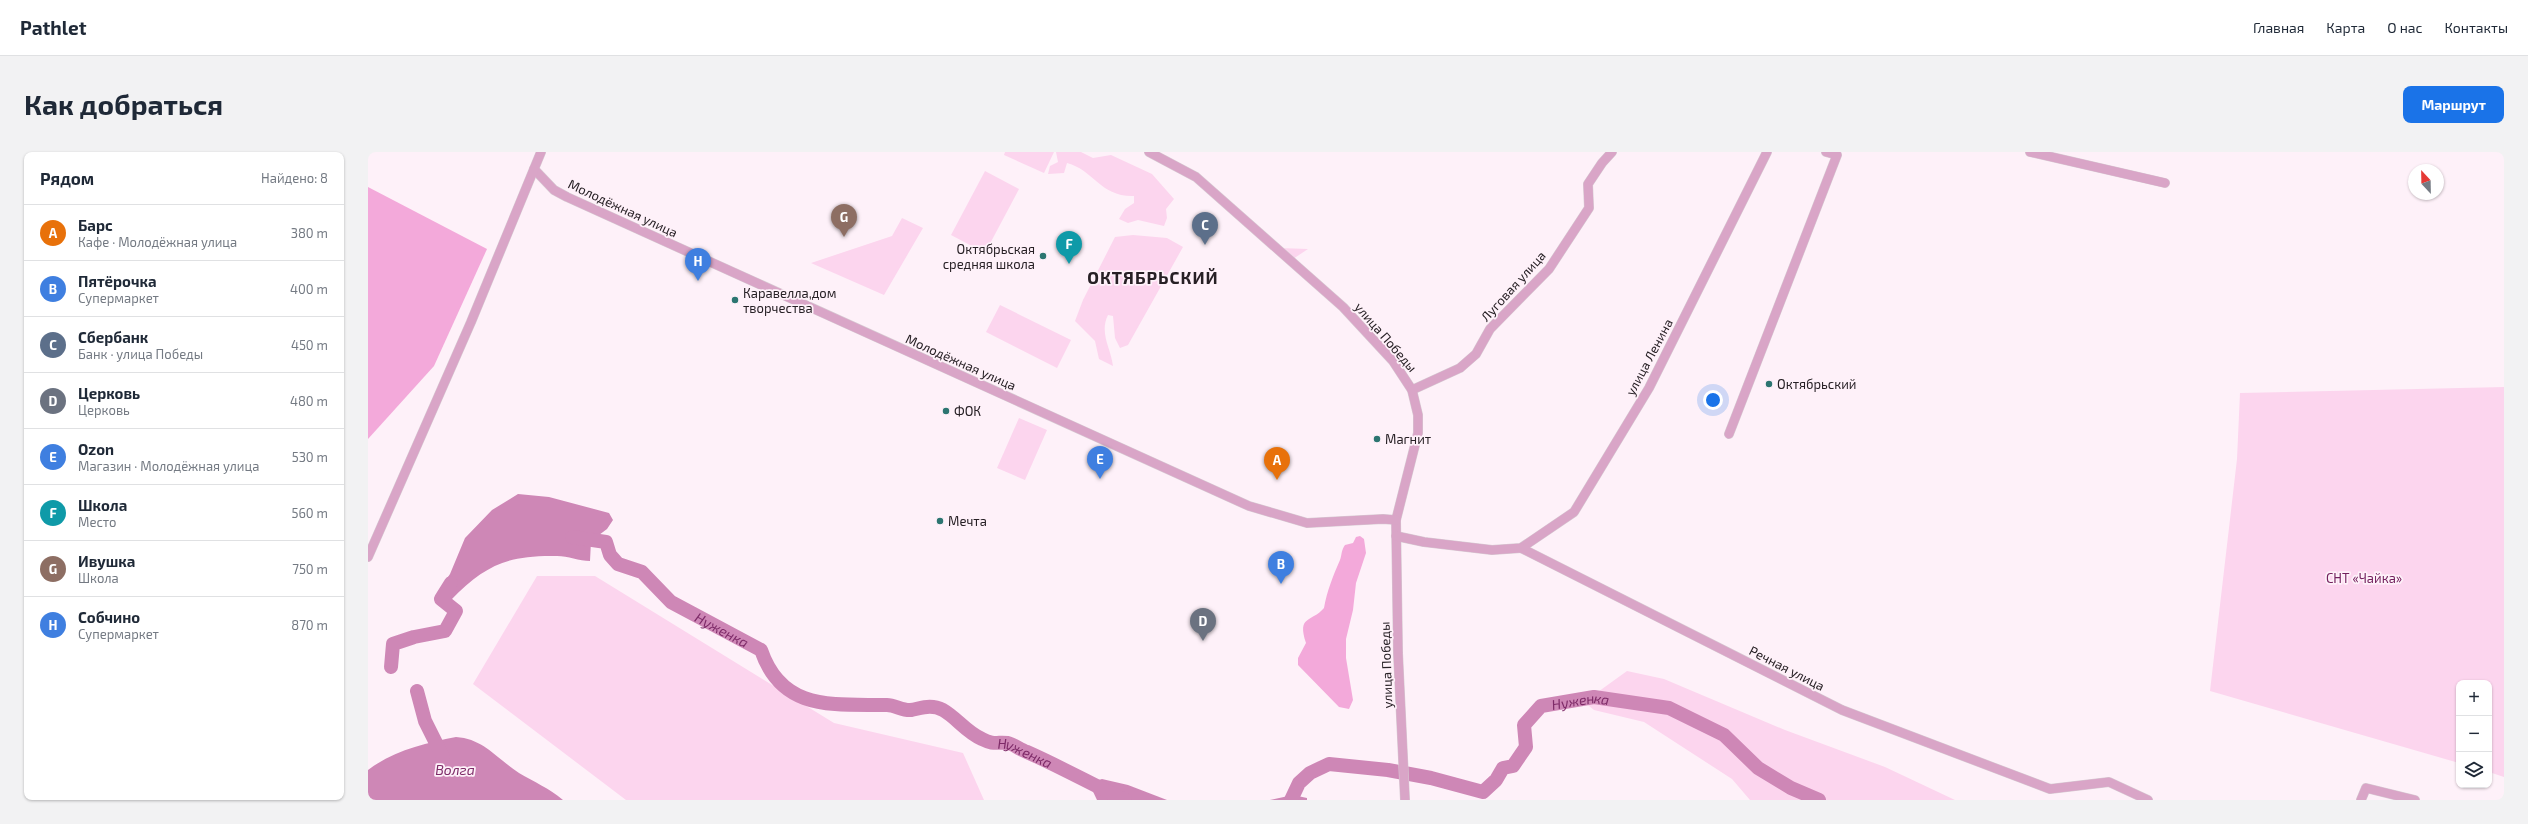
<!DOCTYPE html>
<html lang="ru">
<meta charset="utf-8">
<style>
:root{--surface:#fff;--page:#f2f2f3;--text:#1f2937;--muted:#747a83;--line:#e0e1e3;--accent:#1a73e8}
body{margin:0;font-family:"Exo 2",sans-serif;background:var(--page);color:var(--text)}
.controls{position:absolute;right:12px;bottom:12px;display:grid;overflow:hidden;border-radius:8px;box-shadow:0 1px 3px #0004}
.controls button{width:36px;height:36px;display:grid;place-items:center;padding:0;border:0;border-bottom:1px solid var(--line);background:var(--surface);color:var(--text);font:20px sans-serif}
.compass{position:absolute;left:2040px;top:12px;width:36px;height:36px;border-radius:50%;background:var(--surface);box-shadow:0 1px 3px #0004;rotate:338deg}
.you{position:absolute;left:1345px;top:248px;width:14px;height:14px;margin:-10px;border:3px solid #fff;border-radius:50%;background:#1a73e8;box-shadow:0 0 0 6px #1a73e833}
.badge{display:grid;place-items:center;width:26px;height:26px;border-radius:50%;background:var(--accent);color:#fff;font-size:13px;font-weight:700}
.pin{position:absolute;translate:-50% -33px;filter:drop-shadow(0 1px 2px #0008)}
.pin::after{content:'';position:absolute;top:21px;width:14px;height:12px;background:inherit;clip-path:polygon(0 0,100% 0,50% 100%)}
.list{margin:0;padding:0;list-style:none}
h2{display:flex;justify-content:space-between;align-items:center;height:52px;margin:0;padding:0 16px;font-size:17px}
h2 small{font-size:13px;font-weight:400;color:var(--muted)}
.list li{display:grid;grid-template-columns:26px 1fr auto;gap:12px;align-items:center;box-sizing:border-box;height:56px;padding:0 16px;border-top:1px solid var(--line)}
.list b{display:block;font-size:15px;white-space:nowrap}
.list p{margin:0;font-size:13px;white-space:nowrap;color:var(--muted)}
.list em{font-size:13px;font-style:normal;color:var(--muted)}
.icon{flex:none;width:22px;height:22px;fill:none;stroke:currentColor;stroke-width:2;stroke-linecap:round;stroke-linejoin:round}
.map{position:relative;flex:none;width:2136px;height:648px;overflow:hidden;border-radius:8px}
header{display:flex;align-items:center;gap:24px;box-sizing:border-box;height:56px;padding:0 20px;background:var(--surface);border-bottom:1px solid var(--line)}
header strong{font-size:19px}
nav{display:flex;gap:22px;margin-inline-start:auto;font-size:14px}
.intro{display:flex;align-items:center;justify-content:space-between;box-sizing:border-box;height:96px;padding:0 24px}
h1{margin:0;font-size:28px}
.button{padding:10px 18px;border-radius:8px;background:var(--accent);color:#fff;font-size:14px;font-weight:700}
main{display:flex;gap:24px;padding:0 24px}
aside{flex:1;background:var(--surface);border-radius:8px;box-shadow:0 1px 3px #0004}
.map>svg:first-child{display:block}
</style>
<header>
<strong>Pathlet</strong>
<nav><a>Главная</a><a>Карта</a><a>О нас</a><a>Контакты</a></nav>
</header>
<div class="intro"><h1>Как добраться</h1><a class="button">Маршрут</a></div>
<main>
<aside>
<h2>Рядом<small>Найдено: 8</small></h2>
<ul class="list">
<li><span class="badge" style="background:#e8710a">A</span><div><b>Барс</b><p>Кафе · Молодёжная улица</p></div><em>380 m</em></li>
<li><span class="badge" style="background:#3f7fe0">B</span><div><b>Пятёрочка</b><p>Супермаркет</p></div><em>400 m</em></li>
<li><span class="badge" style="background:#5c6f8a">C</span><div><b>Сбербанк</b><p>Банк · улица Победы</p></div><em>450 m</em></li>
<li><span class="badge" style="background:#6b7280">D</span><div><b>Церковь</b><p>Церковь</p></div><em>480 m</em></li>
<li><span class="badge" style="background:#3f7fe0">E</span><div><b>Ozon</b><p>Магазин · Молодёжная улица</p></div><em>530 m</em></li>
<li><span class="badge" style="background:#0f9aa8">F</span><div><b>Школа</b><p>Место</p></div><em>560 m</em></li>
<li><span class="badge" style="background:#8d6e63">G</span><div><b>Ивушка</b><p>Школа</p></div><em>750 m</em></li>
<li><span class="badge" style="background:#3f7fe0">H</span><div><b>Собчино</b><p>Супермаркет</p></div><em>870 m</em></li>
</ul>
</aside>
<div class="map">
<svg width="2136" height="648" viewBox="0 0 2136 648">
<rect width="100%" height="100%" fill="#fef1f9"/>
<!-- green -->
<g fill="#fcd5ee">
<path d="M637,0H686L676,21L636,3Z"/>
<path d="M688,0H713L725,6L743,3L784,22L806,47L798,57L799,66L796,74L770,68L760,71L751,67L757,57L766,51V44C732,45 726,18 699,11L696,21L680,22L682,14L690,10Z"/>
<path d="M617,19L651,37L617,101L583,83Z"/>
<path d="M534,66L555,76L516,143L443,111L524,84Z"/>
<path d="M765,83L799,86L815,95L760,193L752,196L747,186L745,164L740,163C731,181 743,196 745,214L731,207L727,189L707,169L715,148L747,85Z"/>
<path d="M911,96L940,97L925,107Z"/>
<path d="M632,153L703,188L689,216L618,180Z"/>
<path d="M2136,235V625L2121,620V531H2091V611L1842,539L1869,307L1872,241Z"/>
<path d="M651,266L679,278L657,328L629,316Z"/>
<path d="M169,424H227L466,571L595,601L616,648H258L105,532Z"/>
<path d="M1259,519L1296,527L1417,578L1517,615L1587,648H1382L1364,627L1276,570L1226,558L1216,550Z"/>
</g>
<!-- forest -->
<g fill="#f3a9da">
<path d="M0,35L119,97L66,214L0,287Z"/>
<path d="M992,384L996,387L998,401L988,431L985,458L978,487V506L985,548L981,557L971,555L930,513V506L938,491C929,463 943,471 956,456C959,439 965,424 972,408C974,402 973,399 977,393L985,391L988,385Z"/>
</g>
<!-- water -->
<g fill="#ce87b6">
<path d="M150,342L181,345L241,361L245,368L239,377L223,389L222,409C211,409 200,404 189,404C140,403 117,413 83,448L73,447L69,441L82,422L97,386L124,358Z"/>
<path d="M88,585C116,587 128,606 151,621C166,630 181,636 195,648H0V618C25,599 57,591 88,585Z"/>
<path d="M734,627L760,633L799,648H729L721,631Z"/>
<path d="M925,643L939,646V648H902Z"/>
</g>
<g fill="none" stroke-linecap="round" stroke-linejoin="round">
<!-- river -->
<g stroke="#ce87b6" stroke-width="14">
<path id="s1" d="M204,385L238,390L242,403L250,412L274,420L303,450L393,498C414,560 466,552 519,553C527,553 535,559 543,558C554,556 563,552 575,558C589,566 598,580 614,587C626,593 628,590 640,591C645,592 653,598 659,600C693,615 723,632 757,648"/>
<path d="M23,515L25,492L46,485L77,479L88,459L73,447L83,431"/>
<path d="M49,539L57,569L75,605"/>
<path id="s2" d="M923,648L931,631L942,621L961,612L1020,618L1063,626L1115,640L1128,628L1135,616L1145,614L1158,595L1156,573L1173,554L1226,545L1301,556L1356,583L1390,616L1423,636L1451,648"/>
</g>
<defs>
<g id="minor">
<path d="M781,0L828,25L975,155L1025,209L1044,238L1050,263V281L1028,368L1030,501L1037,648"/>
<path d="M1662,0L1797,31"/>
<path d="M166,17L186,38L199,45L881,354L939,371L1015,367L1028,368"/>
<path d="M1044,238L1092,216L1108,202L1122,177L1181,117L1221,56L1220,32L1234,11L1244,0"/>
<path d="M1361,282L1469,3L1458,0"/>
<path d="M1028,384L1056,390L1124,398L1153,396L1206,360L1281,236L1399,0"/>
<path d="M1153,396L1474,558L1682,637L1741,630L1780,648"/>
<path d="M0,405L103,170L173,0"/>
<path d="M1993,648L1998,636L2047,648"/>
</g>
</defs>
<!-- minor casing -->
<use href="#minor" stroke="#d7cbd3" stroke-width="10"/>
<!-- minor -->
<use href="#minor" stroke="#d9a5c7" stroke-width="9"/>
</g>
<!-- markers -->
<g fill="#2c7571" stroke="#fef1f9" stroke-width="1.5">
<circle cx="675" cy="104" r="4"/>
<circle cx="367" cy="148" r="4"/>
<circle cx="1401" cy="232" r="4"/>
<circle cx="578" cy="259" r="4"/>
<circle cx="1009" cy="287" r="4"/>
<circle cx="572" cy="369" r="4"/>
</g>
<g text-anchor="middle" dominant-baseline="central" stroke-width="3.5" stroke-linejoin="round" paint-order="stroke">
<!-- street labels -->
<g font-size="13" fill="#272025" stroke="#fef1f9">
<text transform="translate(255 56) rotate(25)">Молодёжная улица</text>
<text transform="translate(1145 134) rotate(-48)">Луговая улица</text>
<text transform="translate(1018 185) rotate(49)">улица Победы</text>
<text transform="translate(1281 205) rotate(-62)">улица Ленина</text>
<text transform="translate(593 210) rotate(24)">Молодёжная улица</text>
<text transform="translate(1018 513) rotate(-92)">улица Победы</text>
<text transform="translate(1419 516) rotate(27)">Речная улица</text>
</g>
<!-- poi labels -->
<g font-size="13" fill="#272025" stroke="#fef1f9" text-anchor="start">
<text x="667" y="97" text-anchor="end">Октябрьская<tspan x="667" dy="15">средняя школа</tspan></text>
<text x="375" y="141">Каравелла,дом<tspan x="375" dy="15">творчества</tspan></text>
<text x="1409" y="232">Октябрьский</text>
<text x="586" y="259">ФОК</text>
<text x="1017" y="287">Магнит</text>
<text x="580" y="369">Мечта</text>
</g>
<!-- park labels -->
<g font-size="13" fill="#73215e" stroke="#fef1f9">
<text x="1996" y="426">СНТ «Чайка»</text>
</g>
<!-- water labels -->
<g font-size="14" font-style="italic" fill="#7e2b68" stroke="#fef1f9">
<text stroke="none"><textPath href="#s1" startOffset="185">Нуженка</textPath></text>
<text stroke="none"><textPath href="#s2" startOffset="364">Нуженка</textPath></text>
<text stroke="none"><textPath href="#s1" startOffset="531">Нуженка</textPath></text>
<text x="87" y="617">Волга</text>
</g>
<!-- district labels -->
<g font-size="17" font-weight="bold" letter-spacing="1" fill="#272025" stroke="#fef1f9">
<text x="785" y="125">ОКТЯБРЬСКИЙ</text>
</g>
</g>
</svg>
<div class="controls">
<button>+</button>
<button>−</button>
<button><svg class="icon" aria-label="layers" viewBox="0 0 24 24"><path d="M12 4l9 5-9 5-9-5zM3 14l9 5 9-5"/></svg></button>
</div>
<svg class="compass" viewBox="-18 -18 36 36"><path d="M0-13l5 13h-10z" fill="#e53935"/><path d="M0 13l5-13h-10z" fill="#747a83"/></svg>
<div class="you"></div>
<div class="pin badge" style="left:909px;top:328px;background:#e8710a">A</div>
<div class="pin badge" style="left:913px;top:432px;background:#3f7fe0">B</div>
<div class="pin badge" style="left:837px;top:93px;background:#5c6f8a">C</div>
<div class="pin badge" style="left:835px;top:489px;background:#6b7280">D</div>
<div class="pin badge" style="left:732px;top:327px;background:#3f7fe0">E</div>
<div class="pin badge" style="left:701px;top:112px;background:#0f9aa8">F</div>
<div class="pin badge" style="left:476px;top:85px;background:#8d6e63">G</div>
<div class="pin badge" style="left:330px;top:129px;background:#3f7fe0">H</div>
</div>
</main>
